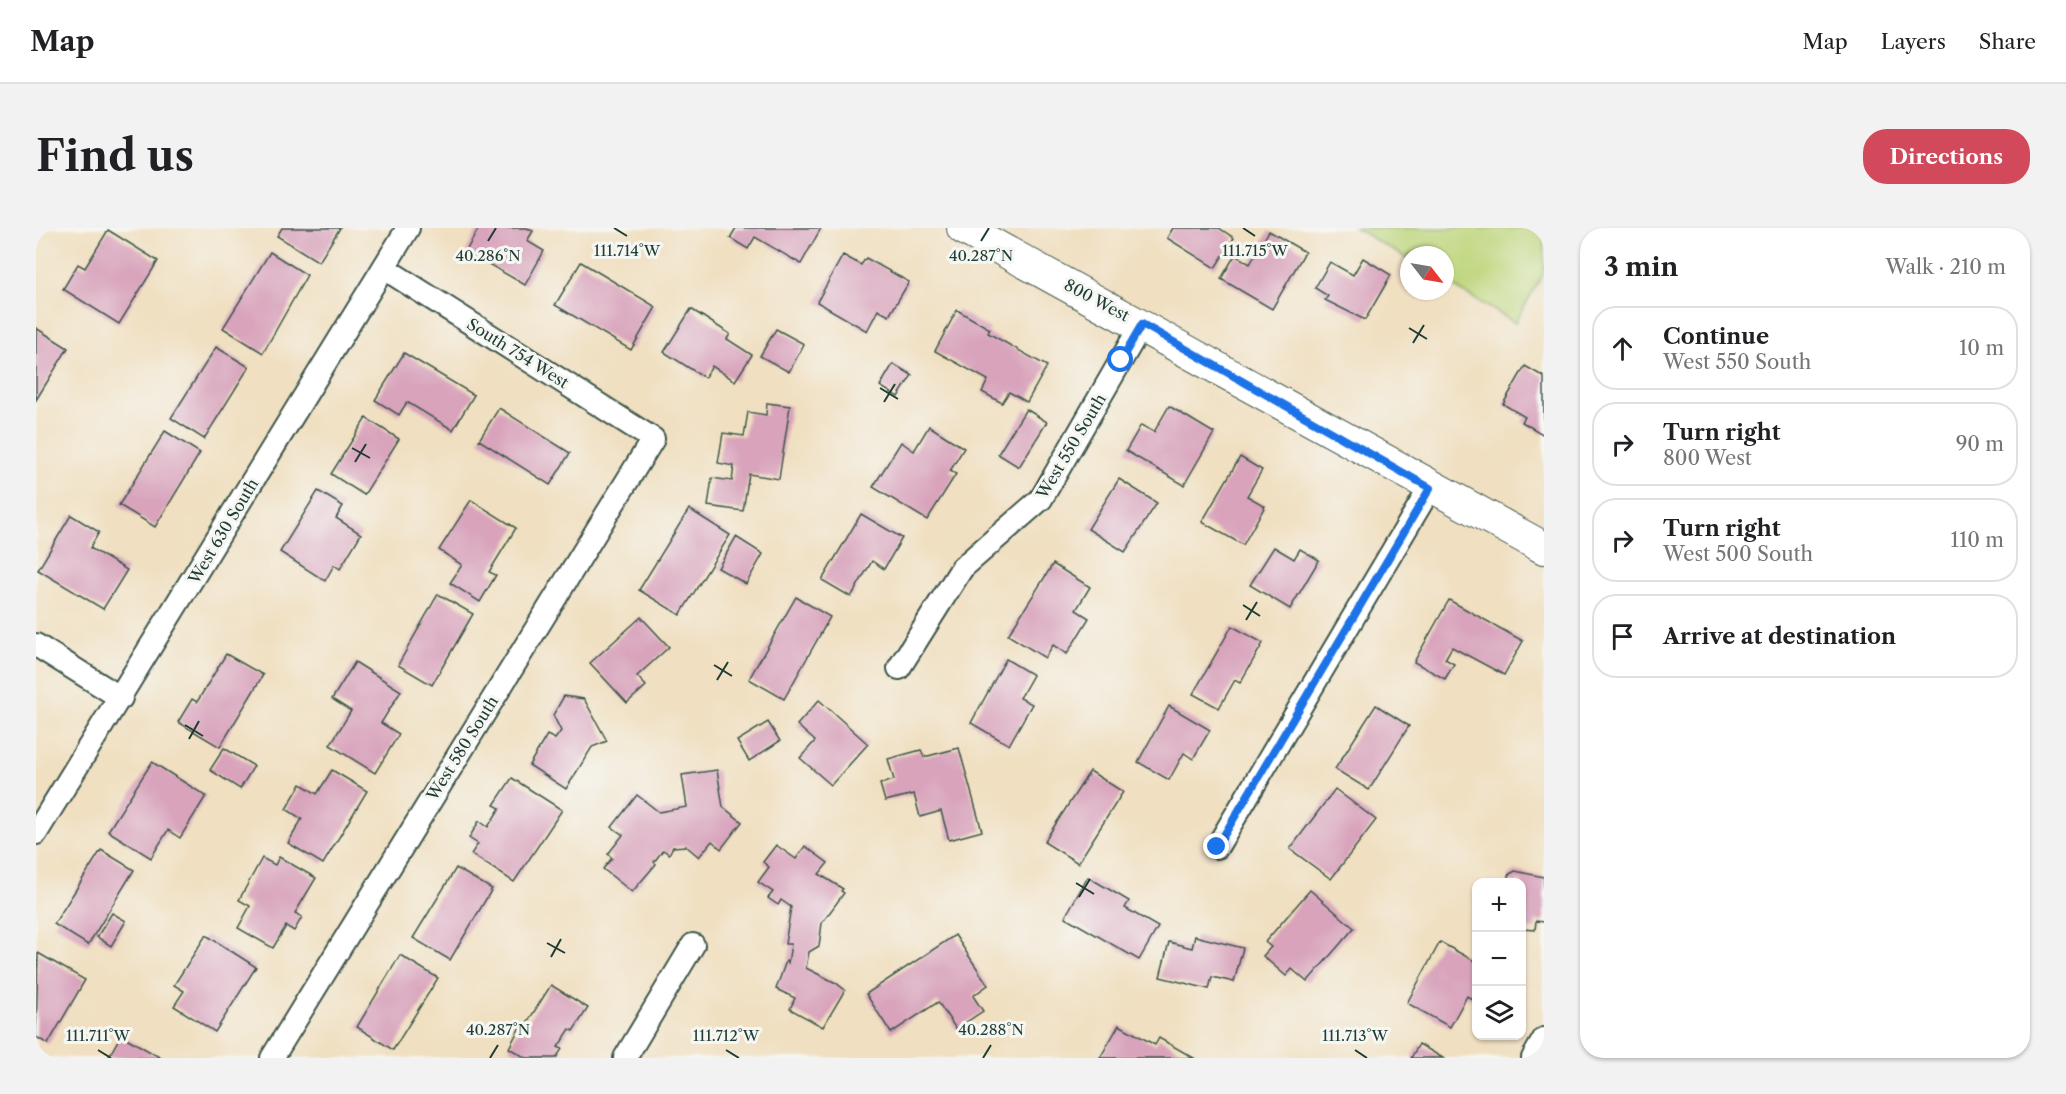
<!DOCTYPE html>
<meta charset="utf-8">
<style>
:root{--surface:#fff;--page:#f2f2f2;--text:#202124;--muted:#757577;--line:#e0e0e0;--accent:#d1495b}
body{margin:0;font-family:"Libre Caslon Text",serif;background:var(--page);color:var(--text)}
.controls{position:absolute;right:18px;bottom:18px;display:grid;overflow:hidden;border-radius:12px;box-shadow:0 2px 4px #0004}
.controls button{width:54px;height:54px;display:grid;place-items:center;padding:0;border:0;border-bottom:2px solid var(--line);background:var(--surface);color:var(--text);font:30px sans-serif}
.compass{position:absolute;left:1364px;top:18px;width:54px;height:54px;border-radius:50%;background:var(--surface);box-shadow:0 2px 4px #0004;rotate:121deg}
.stop{position:absolute;width:18px;height:18px;margin:-14px;border:4px solid #1a73e8;border-radius:50%;background:#fff}
.stop.end{background:#1a73e8;border-color:#fff;box-shadow:0 2px 6px #0008}
.list{margin:0;padding:0;list-style:none}
h2{display:flex;justify-content:space-between;align-items:center;height:78px;margin:0;padding:0 24px;font-size:26px}
h2 small{font-size:20px;font-weight:400;color:var(--muted)}
.list li{display:grid;grid-template-columns:39px 1fr auto;gap:18px;align-items:center;box-sizing:border-box;height:84px;margin:0 12px 12px;padding:0 12px;border:2px solid var(--line);border-radius:24px}
.list b{display:block;font-size:22px;white-space:nowrap}
.list p{margin:0;font-size:20px;white-space:nowrap;color:var(--muted)}
.list em{font-size:20px;font-style:normal;color:var(--muted)}
.icon{flex:none;width:33px;height:33px;fill:none;stroke:currentColor;stroke-width:2;stroke-linecap:round;stroke-linejoin:round}
.map{position:relative;flex:none;width:1508px;height:830px;overflow:hidden;border-radius:24px}
header{display:flex;align-items:center;gap:36px;box-sizing:border-box;height:84px;padding:0 30px;background:var(--surface);border-bottom:2px solid var(--line)}
header strong{font-size:28px}
nav{display:flex;gap:33px;margin-inline-start:auto;font-size:21px}
.intro{display:flex;align-items:center;justify-content:space-between;box-sizing:border-box;height:144px;padding:0 36px}
h1{margin:0;font-size:42px}
.button{padding:15px 27px;border-radius:24px;background:var(--accent);color:#fff;font-size:21px;font-weight:700}
main{display:flex;gap:36px;padding:0 36px}
aside{flex:1;background:var(--surface);border-radius:24px;box-shadow:0 2px 4px #0004}
.map>svg:first-child{display:block}
</style>
<header>
<strong>Map</strong>
<nav><a>Map</a><a>Layers</a><a>Share</a></nav>
</header>
<div class="intro"><h1>Find us</h1><a class="button">Directions</a></div>
<main>
<div class="map">
<svg width="1508" height="830" viewBox="0 0 1508 830">
<rect width="100%" height="100%" fill="#f6f6f2"/>
<filter id="ink" filterUnits="userSpaceOnUse"><feTurbulence type="fractalNoise" baseFrequency=".0167" numOctaves="2"/><feDisplacementMap in="SourceGraphic" scale="12" xChannelSelector="R" yChannelSelector="G"/><feConvolveMatrix kernelMatrix="1 2 1 2 8 2 1 2 1" color-interpolation-filters="sRGB"/></filter>
<filter id="wash" filterUnits="userSpaceOnUse"><feTurbulence type="fractalNoise" baseFrequency=".008" numOctaves="4" result="noise"/><feDisplacementMap in="SourceGraphic" scale="24" xChannelSelector="R" yChannelSelector="G"/><feGaussianBlur stdDeviation="1.35" result="paint"/><feColorMatrix in="noise" values="0 0 0 0 0 0 0 0 0 0 0 0 0 0 0 0 0 1.4 0 .05"/><feComposite in="paint" operator="in"/></filter>
<g filter="url(#wash)">
<rect width="100%" height="100%" fill="#f0dfc0"/>
<!-- green -->
<path fill="#bed57a" stroke="#6e8957" stroke-width="1.5" d="M1319,0H1508V44L1479,95L1409,53V27H1373V32Z"/>
<g id="blocks">
<!-- building -->
<g fill="#d8a3bb">
<path d="M246,0H304L283,34L241,8Z"/>
<path d="M443,0H491L497,3L491,13L508,23L489,57L430,23Z"/>
<path d="M700,0H785L765,36L719,9L712,21L694,10Z"/>
<path d="M1137,0H1183L1198,10L1179,40L1131,10Z"/>
<path d="M72,2L122,33L83,96L27,61L42,36L49,40Z"/>
<path d="M1233,3L1269,24L1236,81L1185,51L1199,27L1214,36Z"/>
<path d="M234,24L271,47L227,125L187,100Z"/>
<path d="M807,27L825,37L830,30L873,54L853,88L842,82L831,103L781,74Z"/>
<path d="M1327,30L1355,47L1329,92L1289,72L1292,68L1279,60L1294,34L1317,47Z"/>
<path d="M545,34L620,79L595,122L519,77Z"/>
<path d="M655,81L694,106L691,111L716,127L699,153L676,138L669,150L628,124Z"/>
<path d="M921,82L954,101L952,105L1011,138L991,174L973,164L966,175L946,164L952,152L899,123Z"/>
<path d="M0,100L32,120L0,172Z"/>
<path d="M740,101L768,116L753,144L724,128Z"/>
<path d="M180,119L213,139L168,211L135,190Z"/>
<path d="M368,125L438,167L417,202L371,174L363,187L339,172Z"/>
<path d="M857,136L876,147L862,169L844,158Z"/>
<path d="M1489,138L1508,149V207L1486,194L1489,189L1467,176Z"/>
<path d="M731,175L754,178L743,251L713,246L707,283L672,278L676,250L696,253L698,238L682,235L687,205L708,208L712,184L730,187Z"/>
<path d="M1133,178L1178,205L1148,257L1090,223L1105,197L1118,204Z"/>
<path d="M463,180L534,225L514,257L443,212Z"/>
<path d="M990,181L1011,194L983,239L962,226Z"/>
<path d="M330,190L363,211L328,267L295,246Z"/>
<path d="M893,198L928,220L914,243L920,246L891,292L837,259L865,214L878,223Z"/>
<path d="M129,203L164,225L119,299L83,277Z"/>
<path d="M1204,229L1226,242L1211,268L1229,278L1207,317L1166,294Z"/>
<path d="M1083,251L1121,275L1089,324L1052,301Z"/>
<path d="M282,263L307,278L300,290L325,306L304,341L298,337L289,353L244,324Z"/>
<path d="M435,272L480,300L453,344L460,347L444,374L414,355L426,337L403,322Z"/>
<path d="M653,281L694,307L644,387L603,362Z"/>
<path d="M825,286L866,310L848,341L836,333L815,369L786,352Z"/>
<path d="M35,287L63,304L54,320L91,342L67,381L2,342Z"/>
<path d="M700,309L727,326L710,356L682,340Z"/>
<path d="M1238,319L1258,331L1264,321L1283,332L1254,381L1214,357Z"/>
<path d="M1017,336L1054,359L1040,382L1053,390L1031,426L1017,417L1009,430L972,407Z"/>
<path d="M402,366L437,386L396,457L362,437Z"/>
<path d="M760,369L794,389L748,471L713,451Z"/>
<path d="M1413,372L1487,413L1468,447L1416,419L1409,431L1418,436L1409,451L1378,434Z"/>
<path d="M605,389L633,419L601,448L610,458L591,475L554,435Z"/>
<path d="M1196,398L1227,415L1204,455L1199,452L1183,480L1157,466Z"/>
<path d="M190,426L227,447L184,519L142,494L156,471L161,474Z"/>
<path d="M970,431L997,447L984,470L996,476L973,517L935,495Z"/>
<path d="M319,434L365,463L345,495L363,506L339,545L294,517L315,483L296,471Z"/>
<path d="M528,468L548,471L571,513L556,519L530,561L493,537L511,507L519,511L525,503L517,487Z"/>
<path d="M783,472L832,516L795,557L764,530L779,513L761,497Z"/>
<path d="M1340,477L1373,498L1333,562L1299,541Z"/>
<path d="M1133,478L1174,502L1157,531L1148,525L1133,552L1102,534Z"/>
<path d="M732,494L744,513L713,533L701,513Z"/>
<path d="M188,520L218,538L204,561L174,542Z"/>
<path d="M923,520L946,603L913,612L905,583L884,589L878,566L849,573L844,556L858,552L852,531L885,522L888,529Z"/>
<path d="M116,534L170,568L144,610L132,602L115,630L72,603Z"/>
<path d="M296,542L331,563L287,636L252,615L266,591L250,581L265,556L281,566Z"/>
<path d="M681,542L687,579L706,594L685,621L676,613L663,629L650,618L637,619L633,626L627,622L618,634L620,636L596,664L567,641L576,630L572,626L587,607L576,599L601,567L623,584L651,579L646,547Z"/>
<path d="M1054,543L1087,564L1042,635L1008,614Z"/>
<path d="M476,550L526,582L478,654L435,626L442,616L433,610L443,593L452,599L464,580L458,577Z"/>
<path d="M1299,561L1340,592L1295,651L1254,621Z"/>
<path d="M740,617L760,631L769,618L792,635L783,646L807,661L805,663L808,665L786,695L783,718L773,724L770,740L800,755L809,762L787,799L754,781L759,770L740,761L750,733L752,735L755,716H749L755,679L745,672L742,677L732,670L737,664L722,654L733,639L727,634Z"/>
<path d="M65,622L98,642L52,717L18,696Z"/>
<path d="M243,629L280,650L259,685L266,689L258,703L250,698L237,720L202,700L214,678L203,672L226,630L239,637Z"/>
<path d="M420,640L456,661L414,732L377,710Z"/>
<path d="M1479,643L1508,649V694L1500,693L1499,702L1486,701V654H1472V647Z"/>
<path d="M1052,649L1093,673L1089,680L1122,699L1103,732L1029,689Z"/>
<path d="M1274,662L1318,700L1271,754L1256,741L1250,748L1227,728L1235,719L1229,714Z"/>
<path d="M76,685L90,693L75,718L61,709Z"/>
<path d="M170,707L220,739L179,804L138,778L148,763L138,757Z"/>
<path d="M919,707L952,757L937,768L947,783L920,801L902,774L855,805L830,766Z"/>
<path d="M1159,708L1207,720L1198,754L1176,749L1173,761L1124,749L1133,714L1156,720Z"/>
<path d="M1404,714L1440,734V769L1439,773L1431,768L1414,799L1371,775Z"/>
<path d="M2,725L49,752L12,816L0,809Z"/>
<path d="M364,727L402,750L357,822L321,799Z"/>
<path d="M515,757L552,780L537,803L534,801L522,819L526,821L520,830H490L473,820L486,795L489,798Z"/>
<path d="M1083,797L1119,817L1123,810L1158,830H1064Z"/>
<path d="M85,807L125,830H72Z"/>
<path d="M1383,816L1407,830H1375Z"/>
</g>
</g>
</g>
<g filter="url(#ink)">
<use href="#blocks" fill-opacity="0" stroke="#3e5549" stroke-width="1.5"/>
<g fill="none" stroke-linecap="round" stroke-linejoin="round">
<defs>
<g id="street">
<path d="M0,417L85,470"/>
<path d="M863,440L926,340L1005,271L1106,96"/>
<path d="M0,605L372,0"/>
<path d="M1181,619L1394,260"/>
<path d="M236,830L617,211L348,40"/>
<path d="M589,830L657,717"/>
<path d="M1497,830L1508,811"/>
</g>
<path id="secondary" d="M927,0L1508,320"/>
</defs>
<!-- street casing -->
<use href="#street" stroke="#3e5549" stroke-width="26"/>
<!-- secondary casing -->
<use href="#secondary" stroke="#3e5549" stroke-width="34"/>
<!-- street -->
<use href="#street" stroke="#fff" stroke-width="22"/>
<!-- secondary -->
<use href="#secondary" stroke="#fff" stroke-width="32"/>
</g>
</g>
<g fill="none" stroke-linecap="round" stroke-linejoin="round" filter="url(#ink)">
<!-- route -->
<path stroke="#1a73e8" stroke-width="8" d="M1085,132L1106,96L1394,260L1181,619"/>
</g>
<!-- ticks -->
<path fill="none" stroke="#1f3d34" stroke-width="2" d="M578,0L591,8M1207,0L1219,8M452,13L460,0M945,13L953,0M1373,100L1391,111M1377,115L1388,97M844,160L862,171M848,174L859,156M316,220L334,230M319,234L330,216M1207,377L1224,388M1210,392L1221,374M678,437L696,448M681,452L692,434M149,497L167,508M153,511L163,493M1040,655L1058,666M1043,669L1054,651M511,715L529,725M515,729L525,711M62,822L75,830M690,822L703,830M1319,822L1331,830M454,830L462,817M947,830L955,817"/>
<g text-anchor="middle" dominant-baseline="central" stroke-width="6" stroke-linejoin="round" paint-order="stroke">
<!-- street labels -->
<g font-size="16" fill="#1f3d34" stroke="#f6f6f2">
<text transform="translate(1061 72) rotate(28)">800 West</text>
<text transform="translate(482 125) rotate(32)">South 754 West</text>
<text transform="translate(1035 218) rotate(-59)">West 550 South</text>
<text transform="translate(187 303) rotate(-59)">West 630 South</text>
<text transform="translate(426 520) rotate(-58)">West 580 South</text>
</g>
</g>
<g font-size="15" text-anchor="middle" fill="#1f3d34" stroke="#f6f6f2" stroke-width="6" stroke-linejoin="round" paint-order="stroke">
<text x="591" y="28">111.714°W</text>
<text x="1219" y="28">111.715°W</text>
<text x="452" y="33">40.286°N</text>
<text x="945" y="33">40.287°N</text>
<text x="462" y="807">40.287°N</text>
<text x="955" y="807">40.288°N</text>
<text x="62" y="813">111.711°W</text>
<text x="690" y="813">111.712°W</text>
<text x="1319" y="813">111.713°W</text>
</g>
</svg>
<div class="controls">
<button>+</button>
<button>−</button>
<button><svg class="icon" aria-label="layers" viewBox="0 0 24 24"><path d="M12 4l9 5-9 5-9-5zM3 14l9 5 9-5"/></svg></button>
</div>
<svg class="compass" viewBox="-18 -18 36 36"><path d="M0-13l5 13h-10z" fill="#e53935"/><path d="M0 13l5-13h-10z" fill="#757577"/></svg>
<div class="stop" style="left:1085px;top:132px"></div>
<div class="stop end" style="left:1181px;top:619px"></div>
</div>
<aside>
<h2>3 min<small>Walk · 210 m</small></h2>
<ul class="list">
<li><svg class="icon" aria-label="ahead" viewBox="0 0 24 24"><path d="M12 20V5M6 11l6-6 6 6"/></svg><div><b>Continue</b><p>West 550 South</p></div><em>10 m</em></li>
<li><svg class="icon" aria-label="right" viewBox="0 0 24 24"><path d="M7 20v-9h11M14 6l5 5-5 5"/></svg><div><b>Turn right</b><p>800 West</p></div><em>90 m</em></li>
<li><svg class="icon" aria-label="right" viewBox="0 0 24 24"><path d="M7 20v-9h11M14 6l5 5-5 5"/></svg><div><b>Turn right</b><p>West 500 South</p></div><em>110 m</em></li>
<li><svg class="icon" aria-label="arrive" viewBox="0 0 24 24"><path d="M6 21V4h12l-3 4 3 4H6"/></svg><div><b>Arrive at destination</b></div></li>
</ul>
</aside>
</main>
